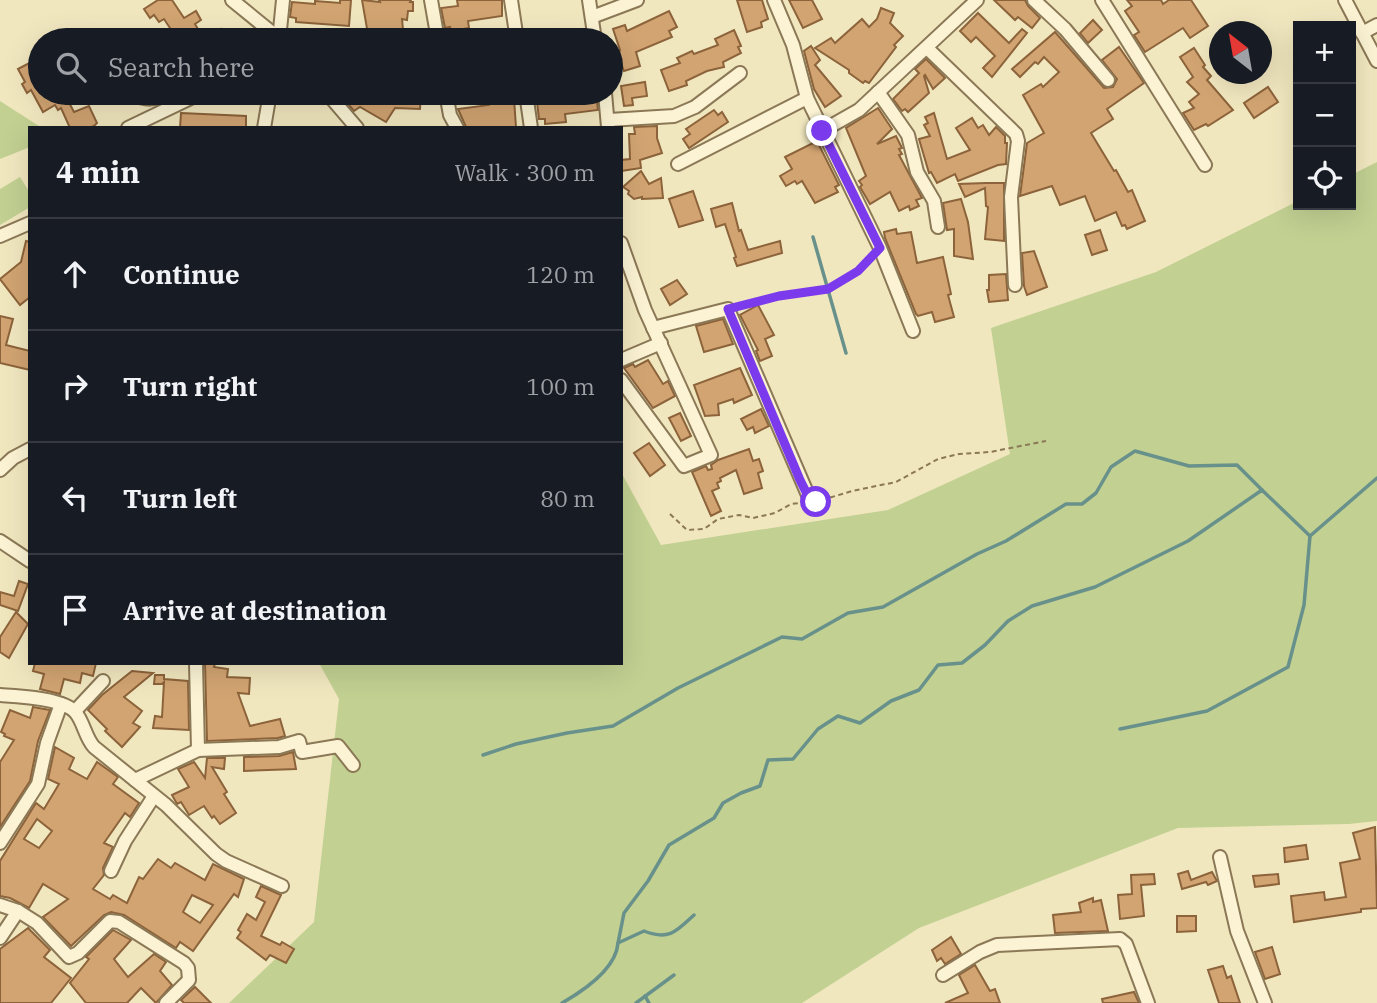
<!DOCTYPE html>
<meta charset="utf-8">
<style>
:root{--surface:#171b24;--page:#242831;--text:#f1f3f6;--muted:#9ea1a6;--line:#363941}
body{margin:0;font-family:"IBM Plex Serif",serif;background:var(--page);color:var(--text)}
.controls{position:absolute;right:21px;top:21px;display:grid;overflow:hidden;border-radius:0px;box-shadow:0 7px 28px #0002}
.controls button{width:63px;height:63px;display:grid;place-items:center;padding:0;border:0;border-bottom:2px solid var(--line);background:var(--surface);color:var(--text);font:35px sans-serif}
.compass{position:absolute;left:1209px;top:21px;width:63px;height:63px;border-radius:50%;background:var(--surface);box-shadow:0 7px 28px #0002;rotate:329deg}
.stop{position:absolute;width:21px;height:21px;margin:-16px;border:5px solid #7c3aed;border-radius:50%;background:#fff}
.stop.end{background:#7c3aed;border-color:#fff;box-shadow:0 2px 7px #0008}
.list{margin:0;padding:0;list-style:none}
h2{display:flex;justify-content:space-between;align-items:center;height:91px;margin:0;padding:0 28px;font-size:30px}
h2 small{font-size:23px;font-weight:400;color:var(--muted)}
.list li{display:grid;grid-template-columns:46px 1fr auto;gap:21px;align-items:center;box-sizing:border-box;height:112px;padding:0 28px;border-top:2px solid var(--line)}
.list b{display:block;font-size:26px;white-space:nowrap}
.list em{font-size:23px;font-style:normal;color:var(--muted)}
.icon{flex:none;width:38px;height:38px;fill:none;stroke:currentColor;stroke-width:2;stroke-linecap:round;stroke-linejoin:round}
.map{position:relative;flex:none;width:1377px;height:1003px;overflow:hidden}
.search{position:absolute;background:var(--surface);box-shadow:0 7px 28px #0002;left:28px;top:28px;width:595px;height:77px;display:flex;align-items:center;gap:18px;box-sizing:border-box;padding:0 24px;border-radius:38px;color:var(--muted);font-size:26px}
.panel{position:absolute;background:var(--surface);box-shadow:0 7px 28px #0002;left:28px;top:126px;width:595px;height:539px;border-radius:0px}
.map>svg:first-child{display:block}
</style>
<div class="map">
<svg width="1377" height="1003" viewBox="0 0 1377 1003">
<rect width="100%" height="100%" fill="#f1e7bf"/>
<!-- green -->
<g fill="#c2d092">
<path d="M0,101L42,128H30V147L0,159Z"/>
<path d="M1377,162V821L1349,824L1178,828L919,928L802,1003H229L314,922L339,699L319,663H621V472L661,545L888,510L1010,454L991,328L1156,272L1298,201V205H1351V175Z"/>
<path d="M20,177L30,193V207L0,225V189Z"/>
</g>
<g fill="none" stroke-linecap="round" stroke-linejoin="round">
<!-- stream -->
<g stroke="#69918b" stroke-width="3.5">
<path d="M813,237L846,353"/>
<path d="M1120,729L1207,711L1288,667L1304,605L1310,536"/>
<path d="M483,755L516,744L567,733L613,726L678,688L782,637L802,639L848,613L883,607L977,554L1006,541L1066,504H1082L1096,493L1111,467L1135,451L1189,466L1237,465L1262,490"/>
<path d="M618,943L624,913L648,881L669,845L714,818L723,803L741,793L760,786L768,760L793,759L818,729L838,716L860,723L891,701L919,690L938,665L962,663L985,645L1008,621L1032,606L1095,587L1188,541L1262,490L1310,536L1377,478"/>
<path d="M645,996L649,1003"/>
<path d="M562,1003C583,991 616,969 618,943L644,931C669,941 677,931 694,915"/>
<path d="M636,1003L674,975"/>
</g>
</g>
<!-- building -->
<g fill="#d2a472" stroke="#8c633a" stroke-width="2" fill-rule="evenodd">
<path d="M158,0H172L184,18L196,11L201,20L195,24L204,39L221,29L227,40H178L164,19L159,22L154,15L150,18L144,9Z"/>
<path d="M340,0H351L349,26L296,22V18L290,17L292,2L315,4V1L340,3Z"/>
<path d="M362,0L380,2L379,0H411L410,2H413V11H408L407,20L402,19L404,40H369Z"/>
<path d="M457,0H502V16L468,21L469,28L451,31L450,27L445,28L441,8L458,6Z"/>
<path d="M737,0H762L768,19L761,22L762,27L747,32Z"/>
<path d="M789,0H812L822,19L803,28Z"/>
<path d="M994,0H1025L1028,6L1040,18L1032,28L1018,17L1015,20Z"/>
<path d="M1127,0H1161L1163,4L1169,0H1191L1208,26L1190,38L1183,28L1145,52L1134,35L1139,32L1125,11L1132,6Z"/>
<path d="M881,8L894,13L890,23L903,36L894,45L896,47L869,83L865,81L863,83L849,73V70L815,48L831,38L835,43L862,19L869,27L877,19Z"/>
<path d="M669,11L677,27L669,31L672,37L636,52L640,66L624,71L616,51L620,50L613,29L625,25L627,31Z"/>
<path d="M978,13L1009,43L1022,29L1027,33L992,77L983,68L995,56L976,37L971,42L960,31Z"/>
<path d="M1093,20L1102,30L1088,43L1080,33Z"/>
<path d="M734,30L741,46L738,47L741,53L723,62L724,67L707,71L686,81L687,85L669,91L661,70L680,63L677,58L692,51L694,54L718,45L715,39Z"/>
<path d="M1055,32L1104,88L1113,87L1117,79L1102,60L1119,47L1144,83L1107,109L1113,119L1091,133L1114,171L1116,170L1128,192L1132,190L1145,221L1127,229L1125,225L1122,226L1116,212L1095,221L1085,196L1060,205L1052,186L1020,196L1027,143L1044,133L1023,95L1041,84L1043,87L1059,72L1044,57L1038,64L1035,62L1020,77L1012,69Z"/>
<path d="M811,46L820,60L815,65L841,96L825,107L814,89L804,51Z"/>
<path d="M1194,48L1205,65L1203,67L1211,76L1207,80L1233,110L1208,126L1206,124L1194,130L1183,113L1194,108L1189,102L1199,94L1187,82L1193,77L1180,57Z"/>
<path d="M926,59L945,78L933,89L925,75L924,76L929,93L908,112L905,109L902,111L893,99L919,73L915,69Z"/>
<path d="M35,60L40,68V93H64L74,112L89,106L97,123L95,125L90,128H70L61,108L58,110L55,105L43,112L31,90L27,93L22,84L25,82L18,69Z"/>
<path d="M645,82L647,96L632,98L633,105L624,106L621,86Z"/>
<path d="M1268,87L1278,102L1254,118L1244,103Z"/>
<path d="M348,93H421L420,109L395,108L386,122L360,107L354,111L343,98Z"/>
<path d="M488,93H500V100L514,99L516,127H466L458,109L489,105Z"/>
<path d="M536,93H579V103L597,102L598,110L565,114L566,122L545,124V119H539Z"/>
<path d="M878,108L892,129L877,144L896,136L902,148L899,149L902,154L899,155L922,198L916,200L919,206L910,210L909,206L899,211L890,192L870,204L860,187L862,185L859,181L866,176L846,128Z"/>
<path d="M714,110L718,115L722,112L728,122L689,148L683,139L690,134L686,129Z"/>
<path d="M181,113L246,116V128H180Z"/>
<path d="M934,113L947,159L970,150L956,128L972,118L978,128L983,125L989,135L996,127L1005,136V143H1007L1006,164L998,165L958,181L955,174L937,183L931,172L929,173L919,139L930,136L924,125L928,123L925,117Z"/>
<path d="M657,126V138L662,153L640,160L641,168L621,171V160L630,159L629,134H635L634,127Z"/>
<path d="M817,141L839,185L835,187L838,192L815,203L802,181L797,184L795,181L786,186L780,176L792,169L785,157Z"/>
<path d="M641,171L649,184L661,178L663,198L642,199V197L634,199L628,194L629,191L623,187Z"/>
<path d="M986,183H1004V241L985,239L988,207L986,206L985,188L965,197L959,184Z"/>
<path d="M693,191L703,220L679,227L669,199Z"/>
<path d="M961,199L968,222L973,259L954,256V229L947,230L943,203Z"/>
<path d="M732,203L739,231L741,230L748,250L780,241L782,253L737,266L734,258L736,257L725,224L716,227L711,209Z"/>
<path d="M896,229L897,234L911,232L917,263L943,257L951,294L948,295L954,317L935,322L932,312L918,316L916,314L885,238L884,232Z"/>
<path d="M1100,230L1107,250L1092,255L1085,235Z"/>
<path d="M26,241L30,242V297L20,305L0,279L21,262Z"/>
<path d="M1034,251L1047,287L1027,295L1024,286L1022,253Z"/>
<path d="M1006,274L1008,300L989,302L987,290H989V275Z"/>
<path d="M677,280L687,294L670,305L661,289Z"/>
<path d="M758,305L774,335L765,339L772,356L760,361L756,351L758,350L740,315Z"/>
<path d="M0,316L13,319L6,345L30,351V370L0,363Z"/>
<path d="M723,319L733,344L704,352L696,326Z"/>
<path d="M648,360L663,384L668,381L675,396L653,408L624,368L633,364L635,367Z"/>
<path d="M740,368L752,395L734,403L733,399L718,404L719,415L705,416L694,385Z"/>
<path d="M761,409L769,426L755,433L753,427L747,430L741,419Z"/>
<path d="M680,413L691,436L681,441L669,418Z"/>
<path d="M649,443L665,465L650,476L634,453Z"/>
<path d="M749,449L753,461L759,459L763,471L758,473L762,488L744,494L736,470L720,478L721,481L717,483L719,488L712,491L721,511L711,516L692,472L706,466L708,470L712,469L711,465L718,460Z"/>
<path d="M19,581L28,584L18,611L0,605V592L14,596Z"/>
<path d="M16,612L28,624L9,658L0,652V637Z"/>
<path d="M35,663H96L93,676L82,673L80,683L64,679L60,694L40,689L44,674L33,671Z"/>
<path d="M205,663H215L214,667L228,669L227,677L250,678L249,694L238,693L250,726L280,719L285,736L278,738L207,741Z"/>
<path d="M132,671L153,673L124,697L142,711L133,723L140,727L122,747L105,731L107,729L88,710L102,695Z"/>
<path d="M155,675H164V679L188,681L189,730L153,728L155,716L162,717L164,682L162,684H154Z"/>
<path d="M33,707L50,710L38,741L30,781L0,827V762L14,740L4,736L5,734L1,732L10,710L30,718Z"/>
<path d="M55,747L74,758L69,769L87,779L97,762L118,777L113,784L139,803L130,817L125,813L104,843L113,847L103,868L104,875L93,889L110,899L113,895L127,903L139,877L143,879L158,859L171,868L175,863L205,880L213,864L244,879L238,897L234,894L193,951L180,942L176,948L124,915L111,912L104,915L71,946L43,917L68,899L43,884L29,908L10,898L0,896V861L36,803L44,809L59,784L48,779ZM37,819L52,831L39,848L24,839ZM192,895L213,905L200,923L183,912Z"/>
<path d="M293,752L296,769L244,771V757L279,756Z"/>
<path d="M207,758H225L224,769L212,767L227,792L224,794L236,813L220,824L214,816L212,818L204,806L189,815L181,802L177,804L172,795L189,787L178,769L194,762L205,778Z"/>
<path d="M1375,827L1377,908L1361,909V912L1294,922L1291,896L1324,892L1325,900L1346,897L1340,863L1360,859L1353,833Z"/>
<path d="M1306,845L1308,859L1285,862L1284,848Z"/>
<path d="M1188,871L1191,880L1212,872L1217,881L1208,885L1206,882L1182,889L1178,874Z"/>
<path d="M1154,874L1155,884L1141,885L1144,916L1120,919L1118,895L1132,894L1131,875Z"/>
<path d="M1278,874L1279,884L1255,887L1253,876Z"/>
<path d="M261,886L281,895L261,936L280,945L282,942L294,949L286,963L270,955L266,960L237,938L241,932L238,930L247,914L256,920L265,902L256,897Z"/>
<path d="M1093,898V902L1101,900L1108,931L1055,933L1053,915L1081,912L1079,903Z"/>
<path d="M1177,916H1196V931L1177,932Z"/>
<path d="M28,928L50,950L44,957L71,978L51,1003H0V949Z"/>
<path d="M113,930L131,940L114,959L128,977L154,954L166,962L160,971L172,985L156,1003L141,988L127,1003H86L70,983L89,959L86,957Z"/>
<path d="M951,937L961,954L945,964L941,958L937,961L932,950Z"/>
<path d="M1272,947L1280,974L1265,979L1255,952Z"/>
<path d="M975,965L990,991L995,989L1000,1003H945L968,993L959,975Z"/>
<path d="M1223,966L1227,978L1231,976L1240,1003H1219L1208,970Z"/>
<path d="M195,987L211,1003H184L181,1000Z"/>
<path d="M1134,992L1139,1003H1103L1102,999Z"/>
</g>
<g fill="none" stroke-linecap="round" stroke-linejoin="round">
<defs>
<g id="minor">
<path d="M232,0L281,40"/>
<path d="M431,0L438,40"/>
<path d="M511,0L517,40"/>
<path d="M589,0L595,40"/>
<path d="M774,0L793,45L807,98L880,248L913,331"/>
<path d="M1034,0L1065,29L1108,80"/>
<path d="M1102,0L1205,165"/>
<path d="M1345,0L1377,61"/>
<path d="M592,17L637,0"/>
<path d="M1362,33L1377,25"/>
<path d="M279,40L283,0"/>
<path d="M927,48L1016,134L1018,141L1011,197L1015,285"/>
<path d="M878,92L908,135L917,172L934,201L938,227"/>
<path d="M130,93C146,101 155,100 171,93"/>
<path d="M327,93L357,128"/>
<path d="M446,93L450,115L457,128"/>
<path d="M526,93L531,128"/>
<path d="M605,93L608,127"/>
<path d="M609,120L674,116L695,107L740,73"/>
<path d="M128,128L201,93"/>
<path d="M264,128L270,93"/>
<path d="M822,131L859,110L977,0"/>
<path d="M678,164L807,98"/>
<path d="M0,236L30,223"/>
<path d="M621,243L645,310L711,455L684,466L621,380"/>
<path d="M653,328L728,309L811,502"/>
<path d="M621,360L661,343"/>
<path d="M0,470L13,458L30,449"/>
<path d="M0,541L30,561"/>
<path d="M0,695C17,696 65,698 76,713C84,723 85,737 94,747L166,805L216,854L226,861L282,886"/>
<path d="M75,711L103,681"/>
<path d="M198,750L279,747L299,741L302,752L338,746L353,765"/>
<path d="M135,780L198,750L196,663"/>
<path d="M0,843L38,784L47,743L61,704"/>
<path d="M1220,857L1237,931L1265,1003"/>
<path d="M111,871L125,841L154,796"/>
<path d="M0,905L18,911L37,923L69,957L78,953L110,921L119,922L184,963L188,968L189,980L166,1003"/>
<path d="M0,938L18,911"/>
<path d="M943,975L980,952L997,945L1120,939L1126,944L1148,1003"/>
</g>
</defs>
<!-- minor casing -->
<use href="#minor" stroke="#8b7856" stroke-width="16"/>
<!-- path -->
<g stroke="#8b7856" stroke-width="2" stroke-dasharray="5 3.5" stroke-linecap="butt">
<path d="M739,306L779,296L828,289L858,271L871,257"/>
<path d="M822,500L852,491L896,482L938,459L959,454L990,452L1046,441"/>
<path d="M670,514L687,530L704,529L718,519L739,515L753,518L775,513L791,504L799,503"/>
</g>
<!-- minor -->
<use href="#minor" stroke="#fbf3d3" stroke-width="12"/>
</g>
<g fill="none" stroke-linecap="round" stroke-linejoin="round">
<!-- route -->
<path stroke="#7c3aed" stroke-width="9" d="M816,502H811L800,480L728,309L779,296L828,289L858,271L880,248L822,131"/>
</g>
</svg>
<div class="controls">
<button>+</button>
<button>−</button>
<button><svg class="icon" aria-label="locate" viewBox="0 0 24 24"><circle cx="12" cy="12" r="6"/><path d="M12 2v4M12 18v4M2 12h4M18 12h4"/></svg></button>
</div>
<svg class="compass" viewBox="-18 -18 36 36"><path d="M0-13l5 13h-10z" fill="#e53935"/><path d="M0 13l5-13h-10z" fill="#9ea1a6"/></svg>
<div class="stop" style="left:816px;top:502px"></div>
<div class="stop end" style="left:822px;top:131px"></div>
<div class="search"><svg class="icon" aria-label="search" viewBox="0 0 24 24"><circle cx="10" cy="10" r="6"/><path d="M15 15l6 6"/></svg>Search here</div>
<section class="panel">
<h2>4 min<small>Walk · 300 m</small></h2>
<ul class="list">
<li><svg class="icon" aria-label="ahead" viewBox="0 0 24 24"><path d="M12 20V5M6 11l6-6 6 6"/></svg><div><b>Continue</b></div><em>120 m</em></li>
<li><svg class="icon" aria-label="right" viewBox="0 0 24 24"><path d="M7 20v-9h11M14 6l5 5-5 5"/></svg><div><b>Turn right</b></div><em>100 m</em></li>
<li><svg class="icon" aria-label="left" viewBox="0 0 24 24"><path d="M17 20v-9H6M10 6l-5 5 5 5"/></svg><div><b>Turn left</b></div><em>80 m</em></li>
<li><svg class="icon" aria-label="arrive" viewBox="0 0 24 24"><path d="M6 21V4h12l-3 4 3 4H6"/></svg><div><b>Arrive at destination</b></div></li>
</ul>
</section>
</div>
